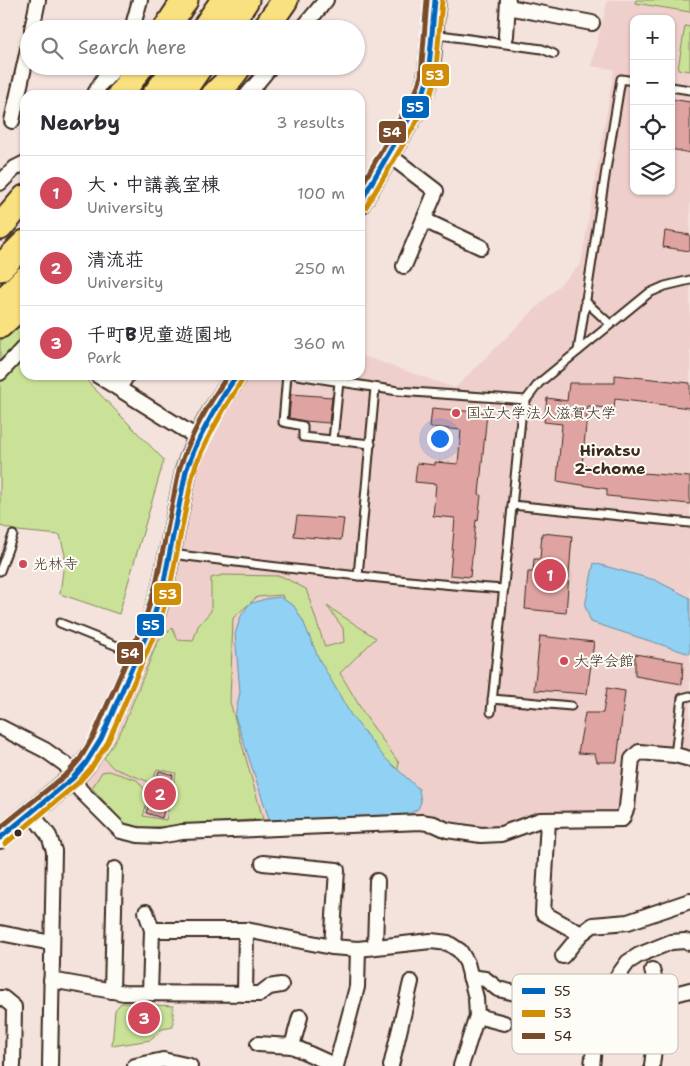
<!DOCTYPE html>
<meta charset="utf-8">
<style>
:root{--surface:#fff;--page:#f2f2f3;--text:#2b2b33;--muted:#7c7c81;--line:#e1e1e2;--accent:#d1495b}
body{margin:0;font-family:"Shantell Sans","Klee One",sans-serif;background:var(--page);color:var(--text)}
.controls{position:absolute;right:15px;top:15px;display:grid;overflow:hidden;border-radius:10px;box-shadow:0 1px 4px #0004}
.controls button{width:45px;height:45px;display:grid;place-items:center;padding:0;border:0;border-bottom:1px solid var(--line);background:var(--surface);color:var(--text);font:25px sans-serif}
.you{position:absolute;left:439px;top:438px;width:18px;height:18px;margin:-12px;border:4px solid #fff;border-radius:50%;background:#1a73e8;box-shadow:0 0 0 8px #1a73e833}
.badge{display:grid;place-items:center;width:32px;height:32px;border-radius:50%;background:var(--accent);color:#fff;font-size:16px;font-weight:700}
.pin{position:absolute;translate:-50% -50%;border:2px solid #fff;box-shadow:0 1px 5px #0006}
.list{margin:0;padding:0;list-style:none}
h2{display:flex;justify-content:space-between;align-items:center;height:65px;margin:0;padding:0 20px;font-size:21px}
h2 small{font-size:16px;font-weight:400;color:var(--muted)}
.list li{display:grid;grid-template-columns:32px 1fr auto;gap:15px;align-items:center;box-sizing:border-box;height:75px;padding:0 20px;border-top:1px solid var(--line)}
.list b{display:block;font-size:19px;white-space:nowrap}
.list p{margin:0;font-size:16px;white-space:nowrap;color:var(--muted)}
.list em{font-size:16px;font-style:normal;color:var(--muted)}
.icon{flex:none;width:28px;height:28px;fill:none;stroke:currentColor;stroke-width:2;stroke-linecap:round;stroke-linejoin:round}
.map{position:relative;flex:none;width:690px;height:1066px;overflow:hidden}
.search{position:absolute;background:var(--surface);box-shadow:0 1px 4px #0004;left:20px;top:20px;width:345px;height:55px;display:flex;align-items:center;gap:12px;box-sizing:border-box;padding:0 18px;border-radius:28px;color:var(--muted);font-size:19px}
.panel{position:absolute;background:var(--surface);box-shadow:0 1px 4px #0004;left:20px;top:90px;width:345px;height:290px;border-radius:15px}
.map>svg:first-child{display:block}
</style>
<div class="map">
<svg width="690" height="1066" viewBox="0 0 690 1066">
<rect width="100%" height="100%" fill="#f4e2dd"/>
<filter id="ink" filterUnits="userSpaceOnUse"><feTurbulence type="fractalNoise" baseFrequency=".02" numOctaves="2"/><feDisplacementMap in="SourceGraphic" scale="10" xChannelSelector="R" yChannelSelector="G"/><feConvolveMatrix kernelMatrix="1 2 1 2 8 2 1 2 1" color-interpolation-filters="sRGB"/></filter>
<g filter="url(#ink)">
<!-- built -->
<path fill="#eecfcb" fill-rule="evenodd" d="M608,0H690V754L637,748L623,806L618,814L501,830L449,826L160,831L123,828L80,780L117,726L205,438L246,375H360V355L455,388L581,264L614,69L591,66ZM634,19H671V191H634Z"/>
<!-- green -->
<g fill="#cae297" stroke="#82865a">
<path d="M636,0H690V12L635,3Z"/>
<path d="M685,26L690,27V71L678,69Z"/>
<path d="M25,318V375H84L88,382L164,460L119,614L60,594L65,555L60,535L18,531L0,526V341Z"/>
<path d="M223,575L281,576L306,589L325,647L344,642L343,628L327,606L376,638L340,673L366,717L399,763L396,777L348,725L296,636L282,595L257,597L233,618L230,702L263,819L140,828L125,824L92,788L102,772L109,771L137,780L149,795L143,816L166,820L176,773L157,769L152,783L113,768L104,758L122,729L157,643L172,628L178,640L193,641L198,626L211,611V578Z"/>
<path d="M121,1003L173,1006V1027L162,1029L151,1040L112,1046L115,1010Z"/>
</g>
<!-- water -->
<g fill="#91d1f3" stroke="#6f8e9e">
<path d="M594,563L655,580L690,598V654L591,622L585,606Z"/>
<path d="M280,597L294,606L303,621L319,659L351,715L384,757L419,789L421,802L418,809L407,815L270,822L235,716L240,692L235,634L241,616L249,604L265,599Z"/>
</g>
<!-- building -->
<g fill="#dfa4a1" stroke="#3b2a1e">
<path d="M671,99L690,102V153L671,149Z"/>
<path d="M665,231L690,235V251L663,247Z"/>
<path d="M615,375L690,383V408L615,399L614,409L588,406L582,465L608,468V470L690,477V504L607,496V489L557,481L562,424L544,422L547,398L567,401L569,383H615Z"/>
<path d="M291,394L332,397L329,423L305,421L289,418Z"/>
<path d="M432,408L487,413L479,494L481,495L478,521L476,520L470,577L450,575L455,518L433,516L436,484L415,482L417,463L435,465V462L458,464L461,430L430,427Z"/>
<path d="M297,516L344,519L341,540L294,536Z"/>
<path d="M542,533L572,536L566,613L525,609L528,572H533L534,559H540Z"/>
<path d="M540,636L594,642L587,694L534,690Z"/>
<path d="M635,654L683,662L682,684L635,676Z"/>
<path d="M607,688L625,691L617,762H597L595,754L578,753L585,713H603Z"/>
<path d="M159,771L173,775L162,818L146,813Z"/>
</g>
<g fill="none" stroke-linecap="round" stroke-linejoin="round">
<defs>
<g id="service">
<path d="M433,34L542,49L554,54"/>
<path d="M107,83L122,66"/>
<path d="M671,87L690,90"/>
<path d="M585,301L610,324"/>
<path d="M578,351L606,170L621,79L634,81"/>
<path d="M287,375L283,422L303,426V437L371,444"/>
<path d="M297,375L398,391L526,400"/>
<path d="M333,440L339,382"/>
<path d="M512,505L690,523"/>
<path d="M171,554C282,568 393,581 504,589"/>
<path d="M0,571L13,535"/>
<path d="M358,576L375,388"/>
<path d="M60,623L137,654"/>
<path d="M492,699L571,706"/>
<path d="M491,712L521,419L526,400L539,383L649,293L665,286L690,280"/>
<path d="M675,755L682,698L690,696"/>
</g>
<g id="minor">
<path d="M508,7L592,23"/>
<path d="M32,29L38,0"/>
<path d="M132,29L140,0"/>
<path d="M302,29L326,0"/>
<path d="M506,36L508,0"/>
<path d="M94,95L111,66"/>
<path d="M247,95L271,66"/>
<path d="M12,121L29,45"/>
<path d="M389,155L436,191L404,266"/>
<path d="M0,183L15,168L25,163"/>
<path d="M424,220L481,247"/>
<path d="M0,373L25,346"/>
<path d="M97,375L198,438"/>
<path d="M119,388L127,375"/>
<path d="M0,727L45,750L66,765L80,790L121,831L138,835L159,836L182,832L421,822L434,824L447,830L481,835L501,834L540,820L622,819L627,807L632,759L639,752L675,755L690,759"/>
<path d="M32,814L49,836L54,851L50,1066"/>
<path d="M548,820L543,913L581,934"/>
<path d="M263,863L337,870L332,947"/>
<path d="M146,912L152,930L150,993"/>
<path d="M152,930H246L332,947L358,949L431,941L448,943L460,951L467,963L476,998L477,1016L461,1066"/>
<path d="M0,933L52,943"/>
<path d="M375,947L377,881"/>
<path d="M563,956L581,934L593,925L628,922L690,901"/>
<path d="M652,970L660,998"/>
<path d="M470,977L485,979L498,989L524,995L552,1007L591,999L606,992L628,962L639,955L671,942L685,941L690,943"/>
<path d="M51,980L124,993L260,994L269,987L281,985"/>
<path d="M112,991L115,869"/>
<path d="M245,994L246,930"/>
<path d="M0,998H3L14,1007L13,1066"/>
<path d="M477,1016L504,1023"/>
<path d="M568,1022L597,1026"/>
<path d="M258,1044L292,1046L336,1066"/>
<path d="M292,1046L300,1017"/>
<path d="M135,1066L163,1060L190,1066"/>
<path d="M336,1066L357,987L358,949"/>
<path d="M391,1066L411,982"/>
<path d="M592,1066L599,1003"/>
<path d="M652,1066L660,998L690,990"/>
</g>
<g id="secondary">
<path d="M360,203L414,112L423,94L428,78L430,60L435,0"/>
<path d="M0,838L73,778L86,763L101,739L152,622L163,586L186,471C197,435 216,406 237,375"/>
</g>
<g id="motorway">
<path d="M166,29L185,0"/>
<path d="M204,29L224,0"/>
<path d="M227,29L246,0"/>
<path d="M265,29L285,0"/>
<path d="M120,95L141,66"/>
<path d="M155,95L177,66"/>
<path d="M180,95L200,66"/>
<path d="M214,95L230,79L239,66"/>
<path d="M0,227L25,198"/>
<path d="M0,268L25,243"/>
<path d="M0,304L25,279"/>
<path d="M0,325L25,302"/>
</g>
</defs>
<!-- service casing -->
<use href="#service" stroke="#3b2a1e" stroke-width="11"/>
<!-- minor casing -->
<use href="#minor" stroke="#3b2a1e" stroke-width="18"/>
<!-- secondary casing -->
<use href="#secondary" stroke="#3b2a1e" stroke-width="24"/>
<!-- motorway casing -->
<use href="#motorway" stroke="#3b2a1e" stroke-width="29"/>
<!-- service -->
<use href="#service" stroke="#fdfcf7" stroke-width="7"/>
<!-- minor -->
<use href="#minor" stroke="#fdfcf7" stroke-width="14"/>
<!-- secondary -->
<use href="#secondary" stroke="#fdfcf7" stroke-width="20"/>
<!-- motorway -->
<use href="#motorway" stroke="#fae180" stroke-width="25"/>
<defs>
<g id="bus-1">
<path d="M360,203L423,94L428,78L435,0"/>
<path d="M0,838L73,778L86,763L101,739L152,622L163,586L186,471C198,436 216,406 237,375"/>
</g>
<g id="bus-2">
<path d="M366,207L420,116L430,97L435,79L442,1"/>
<path d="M5,844L78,783L92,767L108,742L159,624L170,587L193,473C205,439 223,409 243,379"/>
</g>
<g id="bus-3">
<path d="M360,188L416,91L421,76L427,0"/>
<path d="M0,828L68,773L80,759L94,735L145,619L156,584L179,470C190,435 208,405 228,375"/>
</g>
</defs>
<!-- bus-1 casing -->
<use href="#bus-1" stroke="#fdfcf7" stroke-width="9"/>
<!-- bus-2 casing -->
<use href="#bus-2" stroke="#fdfcf7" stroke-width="9"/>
<!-- bus-3 casing -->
<use href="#bus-3" stroke="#fdfcf7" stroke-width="9"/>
<!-- bus-1 -->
<use href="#bus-1" stroke="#0065bd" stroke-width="5"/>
<!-- bus-2 -->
<use href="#bus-2" stroke="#d18d06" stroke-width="5"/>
<!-- bus-3 -->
<use href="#bus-3" stroke="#7a4b2a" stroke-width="5"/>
</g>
</g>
<!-- markers -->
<g fill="#d1495b" stroke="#fdfcf7" stroke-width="2">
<circle cx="456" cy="413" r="5"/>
<circle cx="23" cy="564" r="5"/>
<circle cx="564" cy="661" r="5"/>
</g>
<circle fill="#3b2a1e" stroke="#fdfcf7" stroke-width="2" cx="18" cy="833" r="4.5"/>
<g text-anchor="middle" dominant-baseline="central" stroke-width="4" stroke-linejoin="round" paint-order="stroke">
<!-- poi labels -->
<g font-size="15" fill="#3b2a1e" stroke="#fdfcf7" text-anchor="start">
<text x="466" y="413">国立大学法人滋賀大学</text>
<text x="33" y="564">光林寺</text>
<text x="574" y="661">大学会館</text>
</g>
<!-- neighbourhood labels -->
<g font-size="16" font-weight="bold" fill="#3b2a1e" stroke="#fdfcf7">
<text x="610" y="450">Hiratsu<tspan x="610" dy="18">2-chome</tspan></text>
</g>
</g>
<!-- legend -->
<rect x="512" y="974" width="166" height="80" rx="8" fill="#fdfcf7" stroke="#c3bdb6" stroke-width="1"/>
<rect x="522" y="988" width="23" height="6" fill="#0065bd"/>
<rect x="522" y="1010" width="23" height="7" fill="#d18d06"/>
<rect x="522" y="1033" width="23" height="6" fill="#7a4b2a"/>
<g font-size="14" fill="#3b2a1e">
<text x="554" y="996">55</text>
<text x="554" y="1018">53</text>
<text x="554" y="1041">54</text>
</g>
<g stroke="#fdfcf7" stroke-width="2">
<rect x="421" y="63" width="29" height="24" rx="5" fill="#d18d06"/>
<rect x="401" y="95" width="29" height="24" rx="5" fill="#0065bd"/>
<rect x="378" y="120" width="29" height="24" rx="5" fill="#7a4b2a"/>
<rect x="153" y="582" width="29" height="24" rx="5" fill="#d18d06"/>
<rect x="136" y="613" width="29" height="24" rx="5" fill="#0065bd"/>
<rect x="116" y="641" width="28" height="24" rx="5" fill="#7a4b2a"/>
</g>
<g font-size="14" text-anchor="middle" font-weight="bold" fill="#fff">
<text x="435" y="80">53</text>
<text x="415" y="112">55</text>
<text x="392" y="137">54</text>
<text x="168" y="599">53</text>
<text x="151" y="630">55</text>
<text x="130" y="658">54</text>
</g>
</svg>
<div class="controls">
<button>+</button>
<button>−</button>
<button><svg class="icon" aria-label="locate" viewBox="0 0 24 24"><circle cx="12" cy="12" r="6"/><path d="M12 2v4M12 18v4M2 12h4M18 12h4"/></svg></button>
<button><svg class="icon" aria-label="layers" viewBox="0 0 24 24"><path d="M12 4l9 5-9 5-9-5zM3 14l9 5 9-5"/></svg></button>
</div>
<div class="you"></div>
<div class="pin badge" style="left:550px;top:575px">1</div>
<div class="pin badge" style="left:160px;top:794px">2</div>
<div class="pin badge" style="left:144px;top:1018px">3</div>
<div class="search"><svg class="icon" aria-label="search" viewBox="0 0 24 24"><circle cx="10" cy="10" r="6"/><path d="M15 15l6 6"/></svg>Search here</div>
<section class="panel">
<h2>Nearby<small>3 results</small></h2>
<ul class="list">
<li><span class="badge">1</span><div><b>大・中講義室棟</b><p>University</p></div><em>100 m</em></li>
<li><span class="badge">2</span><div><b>清流荘</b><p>University</p></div><em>250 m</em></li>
<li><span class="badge">3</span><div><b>千町B児童遊園地</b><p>Park</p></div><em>360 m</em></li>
</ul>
</section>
</div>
